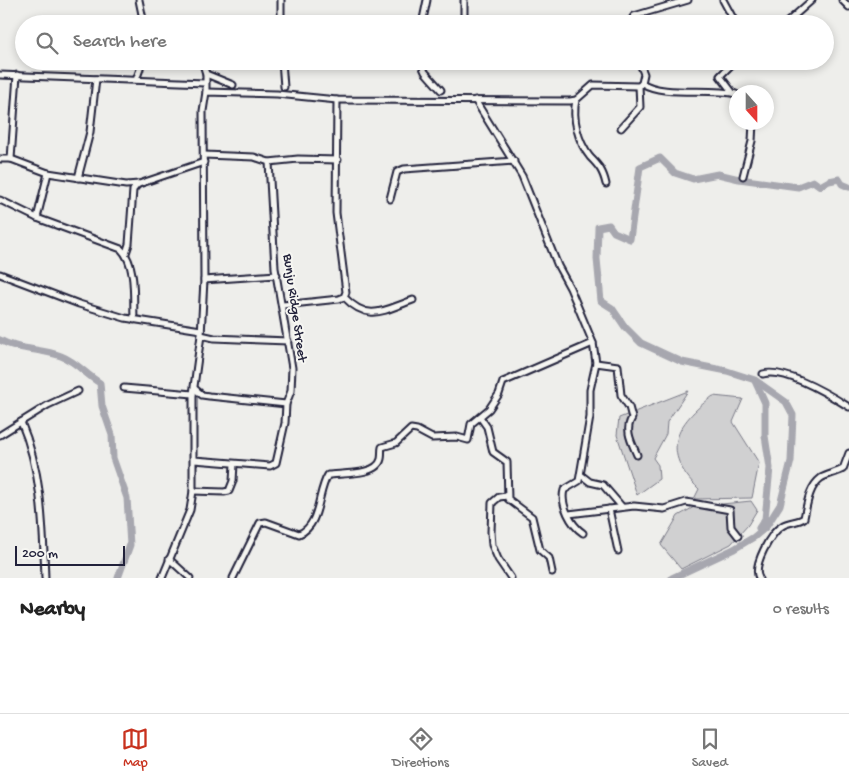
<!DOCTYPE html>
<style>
:root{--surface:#fff;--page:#f6f6f6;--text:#222;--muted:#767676;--line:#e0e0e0;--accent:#c8321e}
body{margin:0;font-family:"Gochi Hand",sans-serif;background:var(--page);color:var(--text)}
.compass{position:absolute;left:729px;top:85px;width:45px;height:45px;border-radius:50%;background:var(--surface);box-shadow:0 2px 8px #0003;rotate:159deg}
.scale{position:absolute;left:15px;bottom:12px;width:110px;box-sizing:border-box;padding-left:5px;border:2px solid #22223b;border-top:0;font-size:14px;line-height:18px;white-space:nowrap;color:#22223b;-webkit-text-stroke:4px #f6f6f2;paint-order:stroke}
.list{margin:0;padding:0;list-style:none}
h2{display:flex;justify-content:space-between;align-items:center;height:65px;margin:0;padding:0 20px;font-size:21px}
h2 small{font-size:16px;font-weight:400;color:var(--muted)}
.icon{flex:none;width:28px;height:28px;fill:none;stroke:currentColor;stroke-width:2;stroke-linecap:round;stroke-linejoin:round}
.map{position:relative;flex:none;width:849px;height:578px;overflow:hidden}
.search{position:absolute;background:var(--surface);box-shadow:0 2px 8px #0003;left:15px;right:15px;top:15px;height:55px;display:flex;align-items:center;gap:12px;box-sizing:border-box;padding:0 18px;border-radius:28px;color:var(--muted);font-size:19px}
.sheet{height:135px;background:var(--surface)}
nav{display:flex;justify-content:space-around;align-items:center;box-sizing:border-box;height:70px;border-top:1px solid var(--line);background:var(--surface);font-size:14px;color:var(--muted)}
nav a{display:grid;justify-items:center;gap:2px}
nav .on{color:var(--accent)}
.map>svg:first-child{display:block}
</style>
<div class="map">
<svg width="849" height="578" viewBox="0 0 849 578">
<rect width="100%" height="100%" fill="#eeeeeb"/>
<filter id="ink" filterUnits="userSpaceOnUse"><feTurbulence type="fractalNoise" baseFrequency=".02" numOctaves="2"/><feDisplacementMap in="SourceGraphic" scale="10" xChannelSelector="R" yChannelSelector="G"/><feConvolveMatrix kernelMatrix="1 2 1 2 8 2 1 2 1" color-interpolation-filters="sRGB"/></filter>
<g filter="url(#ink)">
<!-- green -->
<g fill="#d0d0d1" stroke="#797986">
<path d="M688,391L667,422L666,434L653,458L658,465L659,479L637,495L617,435L619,418Z"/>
<path d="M713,396L743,399L733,422L759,463L752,498L694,499L699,489C660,452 675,424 713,396Z"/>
<path d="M751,501L757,510L748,525L731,544L681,569L661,545L678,516L694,507Z"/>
</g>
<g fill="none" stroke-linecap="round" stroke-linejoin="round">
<!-- river -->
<g stroke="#a7a7af" stroke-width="7">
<path d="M0,340C19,351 41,348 61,356C77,362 86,375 100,383L102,406L112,435L113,458L127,498L130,545L118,578"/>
<path d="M755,381L765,403V436L770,468L765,519L759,528"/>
<path d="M672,578L734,549L754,537L766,527L780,505L791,461L793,415L786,402L755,380L727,371L682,362L641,343L625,327L612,308L601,301L597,259L598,227L609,225L614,232L630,239L640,167L660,158L675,173L693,179L718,174L739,179L798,187L813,181L820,186L829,181L839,179L842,184L849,187"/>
</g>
<defs>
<g id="minor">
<path d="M139,0L144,24"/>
<path d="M723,0L736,24"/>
<path d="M842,0L849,7"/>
<path d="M281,24V0"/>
<path d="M422,24L427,0"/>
<path d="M464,24V0"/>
<path d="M629,24L634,16L688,0"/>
<path d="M785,24L812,0"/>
<path d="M202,61L206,74V92"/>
<path d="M282,61L284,87"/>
<path d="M420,61L425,72L441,90"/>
<path d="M206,74L233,85"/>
<path d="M0,75L205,83"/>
<path d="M136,80L140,69V61"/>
<path d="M642,83C663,97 710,87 736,94"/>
<path d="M733,93L720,76L735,61"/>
<path d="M475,100L522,176L558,266L570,288L593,343L596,363L590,390V417L579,481L564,490C560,504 571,525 583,533"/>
<path d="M576,100C572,118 578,142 590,157C599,166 603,171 606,184"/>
<path d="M621,128L640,107L639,86"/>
<path d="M204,155L254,157L269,162L298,159L338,160"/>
<path d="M0,159H11L48,173L126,185L139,184L204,162"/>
<path d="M11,159L17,75"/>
<path d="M743,176L752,141L753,122"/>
<path d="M78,178L90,132L96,79"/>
<path d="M390,199L397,172L404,169L514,161"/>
<path d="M0,200L37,218L121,249C137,265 133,299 134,320"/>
<path d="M37,218L48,173"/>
<path d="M126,253L129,244L133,190L138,184"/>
<path d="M0,274L79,304L125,318L201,330"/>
<path d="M204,280L277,275"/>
<path d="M344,297C369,323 384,310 413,300"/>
<path d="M283,305L339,299L344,297L346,292L336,213L337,100"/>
<path d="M201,335L214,338L288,341"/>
<path d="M596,363L618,366L621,395L629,407L632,418C624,430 632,443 637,455"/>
<path d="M763,374C785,368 830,395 849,407"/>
<path d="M124,388L193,394"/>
<path d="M195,389L202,395L209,396L286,404"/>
<path d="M480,417L487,427L493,452L507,462L508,499L532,517L540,550L549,558L552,572"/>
<path d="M21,422C42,471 43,525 45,578"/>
<path d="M0,435L48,405L78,391"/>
<path d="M194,460L270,466L276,463L285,423L286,404L291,391L292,368L275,268L269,162"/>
<path d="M581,475L590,482L603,485L622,507"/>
<path d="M193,491L224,492L229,491L233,481L234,464"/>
<path d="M507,496L499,497L492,503L491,532L492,545L498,559L511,578"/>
<path d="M609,509L618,551"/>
<path d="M569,514L634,506L664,509L686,502L730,510L731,527L738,536"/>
<path d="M169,559L190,578"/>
<path d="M162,578L190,510L193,491V394L201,335L204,280L203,111L206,92L277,94L337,100L570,101L576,100L593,85L639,86L642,83L644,74L639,61"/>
<path d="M233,578L260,523L266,522L299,534C321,525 317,492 328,475C341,473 377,476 381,459C382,455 381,451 382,447L396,443L411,429L417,430L432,438L457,437L468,440L471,424L489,409L499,394L503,382L593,343"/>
<path d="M759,578C752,566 771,532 782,526C789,521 797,523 804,518C807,504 809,487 821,478C828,474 836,473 843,469L849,453"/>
</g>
</defs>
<!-- minor casing -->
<use href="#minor" stroke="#22223b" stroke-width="9"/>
<!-- minor -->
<use href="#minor" stroke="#f6f6f2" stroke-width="5"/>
</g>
</g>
<g text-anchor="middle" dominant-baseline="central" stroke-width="4" stroke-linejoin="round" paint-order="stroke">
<!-- street labels -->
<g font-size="14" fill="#22223b" stroke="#f6f6f2">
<text transform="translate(294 308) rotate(82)">Bunju Ridge Street</text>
</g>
</g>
</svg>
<svg class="compass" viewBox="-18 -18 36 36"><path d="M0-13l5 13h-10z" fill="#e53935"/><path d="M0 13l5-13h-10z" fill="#767676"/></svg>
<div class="scale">200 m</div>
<div class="search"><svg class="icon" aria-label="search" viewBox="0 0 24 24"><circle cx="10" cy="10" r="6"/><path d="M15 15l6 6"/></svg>Search here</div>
</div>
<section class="sheet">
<h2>Nearby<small>0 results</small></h2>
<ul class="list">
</ul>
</section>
<nav>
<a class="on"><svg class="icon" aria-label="map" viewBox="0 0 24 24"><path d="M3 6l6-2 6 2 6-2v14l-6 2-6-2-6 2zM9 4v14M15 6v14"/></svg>Map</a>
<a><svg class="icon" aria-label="directions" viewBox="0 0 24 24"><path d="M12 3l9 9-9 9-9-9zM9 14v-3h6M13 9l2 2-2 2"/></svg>Directions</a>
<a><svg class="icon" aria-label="saved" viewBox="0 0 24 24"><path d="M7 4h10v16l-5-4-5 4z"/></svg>Saved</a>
</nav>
